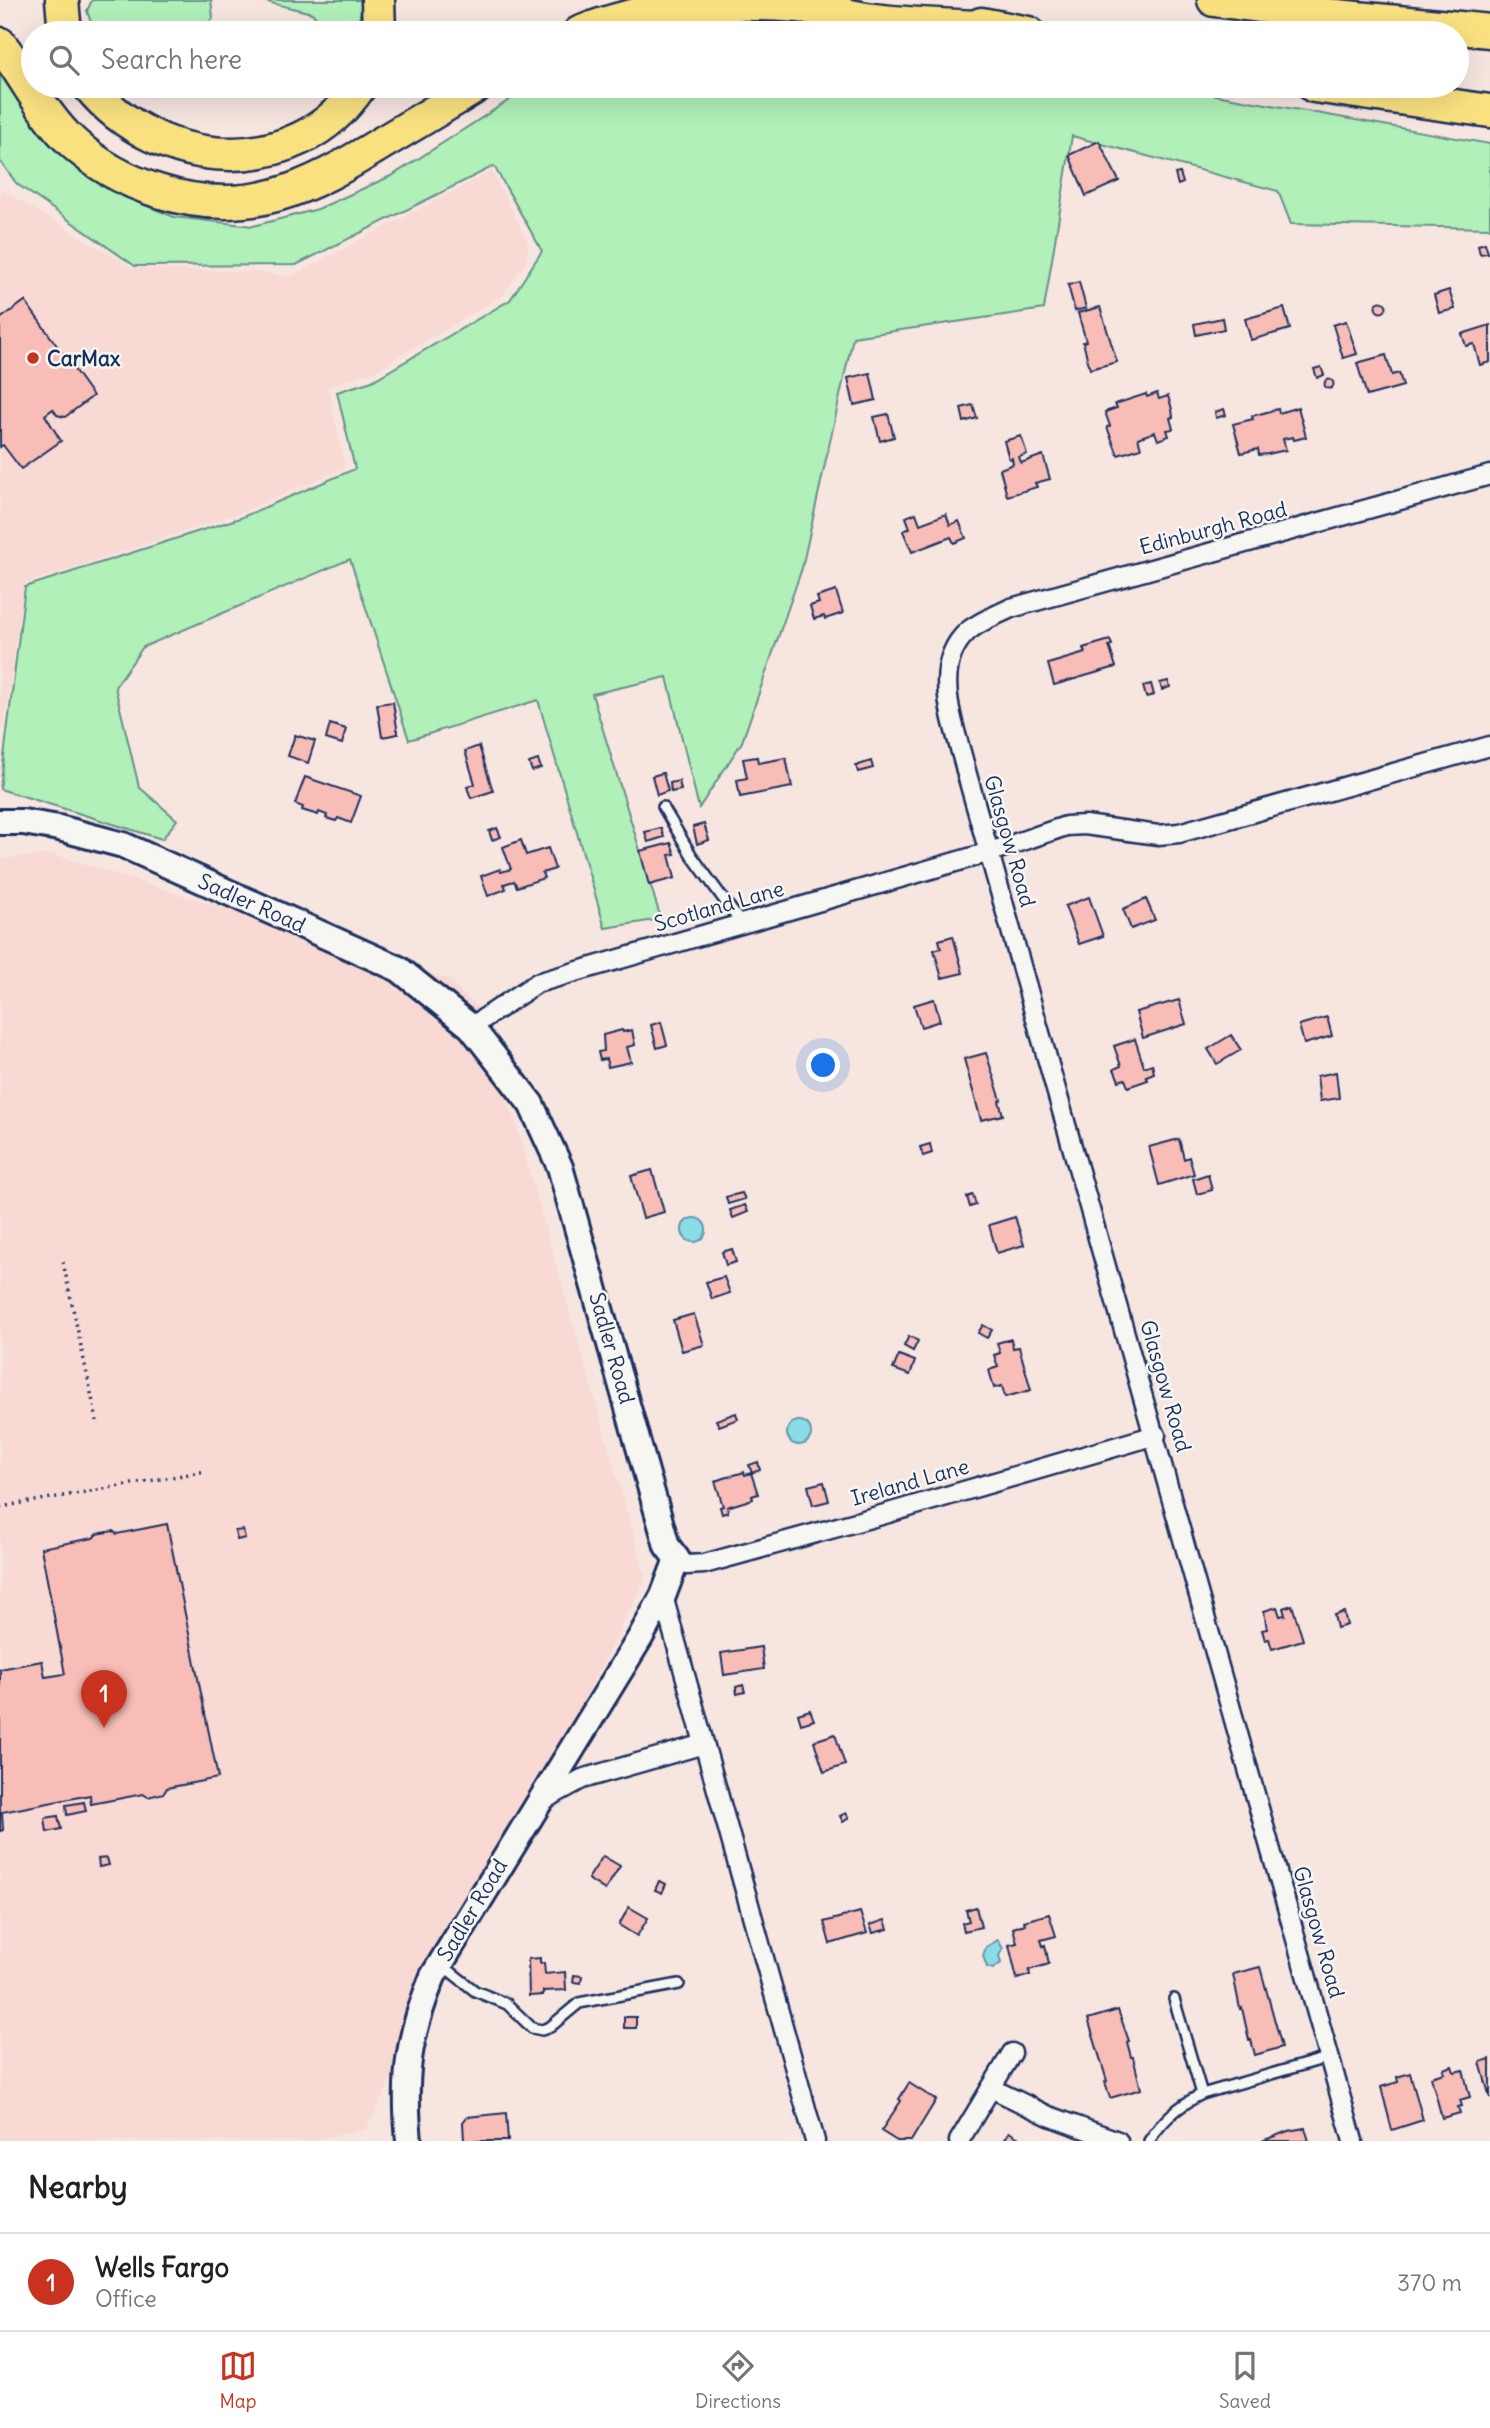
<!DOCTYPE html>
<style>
:root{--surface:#fff;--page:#f2f2f2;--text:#202124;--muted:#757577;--line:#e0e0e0;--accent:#c8321e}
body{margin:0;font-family:Delius,sans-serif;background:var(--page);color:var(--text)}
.you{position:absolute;left:824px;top:1066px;width:24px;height:24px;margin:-18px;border:5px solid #fff;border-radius:50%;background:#1a73e8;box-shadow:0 0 0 10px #1a73e833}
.badge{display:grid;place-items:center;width:46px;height:46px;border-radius:50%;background:var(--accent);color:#fff;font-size:23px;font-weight:700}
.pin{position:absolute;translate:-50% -58px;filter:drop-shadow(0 2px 4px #0008)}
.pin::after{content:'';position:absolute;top:37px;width:24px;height:21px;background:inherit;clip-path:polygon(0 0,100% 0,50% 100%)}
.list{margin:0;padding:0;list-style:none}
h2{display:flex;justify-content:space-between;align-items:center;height:91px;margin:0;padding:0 28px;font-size:30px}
h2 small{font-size:23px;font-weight:400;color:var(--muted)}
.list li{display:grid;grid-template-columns:46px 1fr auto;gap:21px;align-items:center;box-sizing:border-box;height:98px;padding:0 28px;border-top:2px solid var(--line)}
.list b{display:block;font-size:26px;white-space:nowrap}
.list p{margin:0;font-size:23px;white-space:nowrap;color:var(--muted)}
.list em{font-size:23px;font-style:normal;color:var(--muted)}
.icon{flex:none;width:38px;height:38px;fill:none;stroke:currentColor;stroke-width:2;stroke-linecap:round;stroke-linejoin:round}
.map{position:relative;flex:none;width:1490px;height:2141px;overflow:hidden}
.search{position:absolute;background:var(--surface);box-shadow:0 7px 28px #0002;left:21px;right:21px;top:21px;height:77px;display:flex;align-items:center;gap:18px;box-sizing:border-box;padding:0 24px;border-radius:38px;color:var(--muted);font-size:26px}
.sheet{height:189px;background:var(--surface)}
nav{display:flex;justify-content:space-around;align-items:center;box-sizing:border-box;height:98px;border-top:2px solid var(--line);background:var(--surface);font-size:19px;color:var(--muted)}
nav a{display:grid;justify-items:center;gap:4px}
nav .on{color:var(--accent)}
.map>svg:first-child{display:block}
</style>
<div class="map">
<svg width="1490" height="2141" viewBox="0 0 1490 2141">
<rect width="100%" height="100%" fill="#f7e5e0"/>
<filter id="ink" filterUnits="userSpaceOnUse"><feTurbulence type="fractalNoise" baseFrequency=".0143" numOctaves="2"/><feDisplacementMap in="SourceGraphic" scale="14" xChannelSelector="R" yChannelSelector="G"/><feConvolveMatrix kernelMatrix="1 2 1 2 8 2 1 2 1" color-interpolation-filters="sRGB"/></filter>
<g filter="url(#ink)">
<!-- built -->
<g fill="#f8d9d4">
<path d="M492,171L528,243L527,261L502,296L374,371L328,387L345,468L239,513L24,584L5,721L0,733V189L132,268L258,272L290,277Z"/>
<path d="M52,854L448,979L484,1014L646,1578L366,2129L309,2141H0V859Z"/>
</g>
<!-- green -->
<g fill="#b1f0b8" stroke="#66908b" stroke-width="2">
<path d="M92,0H211L213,18L203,33H95L87,11Z"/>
<path d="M259,0H362L363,1L356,33H329L312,13Z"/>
<path d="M756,21L842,33H661L689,26Z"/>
<path d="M0,59L55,146L110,191L174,217L253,226L318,209L393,175L531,86H1165L1490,144V228L1291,224L1278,191L1072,136L1044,309L853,337L802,568L742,742L699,808L667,677L592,694L661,919L605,928L538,700L409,740L350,559L143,647L115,687L139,787L177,820L162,839L0,789L25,587L240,518L355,469L337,392L372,381L510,300L542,251L494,166L296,265L135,266L17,184L0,161Z"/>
</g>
<!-- water -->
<g fill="#8bdce4" stroke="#5e97ae" stroke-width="2">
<circle cx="694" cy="1230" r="12"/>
<circle cx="799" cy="1433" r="12"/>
<path d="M998,1940L1003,1949L999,1956L1001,1963L993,1969L987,1967L983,1956L986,1947Z"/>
</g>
<!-- building -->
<g fill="#f9bdb7" stroke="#1b2f5e" stroke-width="2">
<path d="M1099,141L1119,181L1086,196L1069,155Z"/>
<path d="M1180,173L1183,183L1178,185L1175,174Z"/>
<path d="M1485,243L1488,253L1480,254L1478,245Z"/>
<path d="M1079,282L1086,308L1075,311L1068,285Z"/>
<path d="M1449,290L1455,309L1439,313L1434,295Z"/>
<path d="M25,301L93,396L65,417L57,415L53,409L45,415L61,441L21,469L3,445L0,447V319Z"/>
<circle cx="1381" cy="307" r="5.5"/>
<path d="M1100,307L1117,362L1090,369L1083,342L1086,341L1078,313Z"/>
<path d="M1284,308L1290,329L1251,340L1245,319Z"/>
<path d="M1222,318L1224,329L1196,335L1194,324Z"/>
<path d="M1346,321L1357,354L1343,358L1333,325Z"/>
<path d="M1490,325V362L1480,365L1474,344L1466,346L1462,334Z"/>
<path d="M1386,355L1392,375L1399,373L1403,386L1367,396L1357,363Z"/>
<path d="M1321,367L1324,375L1317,378L1314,369Z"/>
<path d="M870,373L876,400L854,405L848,378Z"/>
<circle cx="1329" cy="384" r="4.5"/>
<path d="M1157,393L1159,399L1168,396L1172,409L1173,417L1170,418L1173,429L1167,430L1169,436L1158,440L1155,432L1138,438L1141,448L1118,455L1107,427L1110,426L1105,412L1117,408L1115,404L1146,394L1147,397Z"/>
<path d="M973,405L977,418L964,422L961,408Z"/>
<path d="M1298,407L1306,437L1294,440L1293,437L1283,439L1286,450L1268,454L1259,455L1258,449L1241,453L1233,424L1253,419L1252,416L1278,409L1279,413Z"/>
<path d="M1224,409L1226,415L1216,418L1215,412Z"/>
<path d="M888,414L894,437L880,441L874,417Z"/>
<path d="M1021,436L1027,454L1019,457L1021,463L1043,455L1050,479L1035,483L1037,487L1007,496L1000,469L1013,464L1012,458L1009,459L1004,441Z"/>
<path d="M916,513L920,524L946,514L950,525L959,521L966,538L954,543L951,537L912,552L903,531L910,528L906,517Z"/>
<path d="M836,591L843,613L825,619L824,616L814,619L810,606L819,603L817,597Z"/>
<path d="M1110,640L1112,645L1109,646L1116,667L1054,685L1048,664L1085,653L1083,648Z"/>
<path d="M1168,681L1170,687L1162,690L1160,683Z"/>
<path d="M1151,684L1154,695L1146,697L1143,686Z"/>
<path d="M393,702L398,734L382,737L377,704Z"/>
<path d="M330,724L346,729L342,744L326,739Z"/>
<path d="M295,735L315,741L308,763L288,756Z"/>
<path d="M479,746L493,791L471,798L467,787L475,784L465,751Z"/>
<path d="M757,757L758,763L786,758L792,787L740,797L737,780L747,778L743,759Z"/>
<path d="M538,760L541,768L532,771L529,763Z"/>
<path d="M871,761L873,768L858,772L856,766Z"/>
<path d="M663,773L668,791L657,795L652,776Z"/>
<path d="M305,777L361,796L351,823L338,818L336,821L326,818L327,815L319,812L318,815L302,810L303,807L295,804Z"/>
<path d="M679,781L681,790L671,792L670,783Z"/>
<path d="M704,824L709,840L697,844L693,827Z"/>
<path d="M497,828L501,837L492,840L489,831Z"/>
<path d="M661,828L664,837L648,842L645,832Z"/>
<path d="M521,840L526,855L548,848L555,869L542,873L544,878L517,887L514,881L504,884L506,889L488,896L481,876L500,869L501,872L511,869L503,847Z"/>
<path d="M671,843L675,854L669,855L675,878L649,885L640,851Z"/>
<path d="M1089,897L1103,936L1079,944L1065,906Z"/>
<path d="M1146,899L1155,920L1131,929L1123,909Z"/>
<path d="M953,936L963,973L942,978L934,950L941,948L939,940Z"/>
<path d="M934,999L940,1021L921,1027L914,1005Z"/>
<path d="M1179,1000L1186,1024L1143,1038L1136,1012Z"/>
<path d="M1327,1017L1332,1036L1304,1044L1299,1025Z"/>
<path d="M661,1022L667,1045L657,1048L651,1025Z"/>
<path d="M622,1030L623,1032L632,1030L635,1045L627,1047L631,1062L608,1067L606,1059L600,1060L598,1052L604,1051L603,1035Z"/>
<path d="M1231,1035L1241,1050L1217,1064L1208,1049Z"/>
<path d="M1135,1039L1144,1067L1152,1064L1154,1073L1146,1076L1148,1080L1128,1087L1125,1079L1119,1081L1114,1069L1121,1066L1114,1046Z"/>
<path d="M986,1053L1001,1100L999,1101L1003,1115L981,1120L964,1059Z"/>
<path d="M1336,1072L1339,1098L1320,1101L1317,1076Z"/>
<path d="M1179,1139L1184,1159L1189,1157L1194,1174L1159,1185L1149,1147Z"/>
<path d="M930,1144L932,1153L923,1156L920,1147Z"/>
<path d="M652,1170L664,1212L643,1218L631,1176Z"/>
<path d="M1208,1174L1212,1190L1197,1194L1193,1179Z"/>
<path d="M742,1193L745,1199L728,1204L726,1197Z"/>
<path d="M973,1195L976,1205L970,1207L967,1197Z"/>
<path d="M745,1205L748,1212L733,1218L730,1210Z"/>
<path d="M1015,1217L1024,1245L997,1253L989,1225Z"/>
<path d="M732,1249L736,1262L726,1265L722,1252Z"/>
<path d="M724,1277L730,1293L712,1299L706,1282Z"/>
<path d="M694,1314L704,1345L682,1351L673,1320Z"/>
<path d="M983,1325L992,1330L987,1338L978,1333Z"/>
<path d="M909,1336L918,1341L913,1351L904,1346Z"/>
<path d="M1011,1339L1013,1348L1019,1347L1031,1390L1005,1397L1002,1386L994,1388L989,1370L998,1367L994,1355L1000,1353L997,1343Z"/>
<path d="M899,1355L915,1361L910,1375L893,1369Z"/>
<path d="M736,1413L738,1419L719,1426L716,1420Z"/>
<path d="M758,1462L760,1470L752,1473L749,1465Z"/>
<path d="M744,1472L745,1475L751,1473L758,1494L752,1496L753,1499L727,1507L728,1512L722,1514L720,1507L723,1506L715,1481Z"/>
<path d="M824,1482L829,1501L813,1505L808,1486Z"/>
<path d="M167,1524L218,1778L167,1788L164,1793L148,1797L143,1794L91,1804L90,1795L2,1812L3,1830L0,1831V1669L42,1661L45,1677L65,1674L41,1548L93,1538L97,1534L113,1531L117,1534Z"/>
<path d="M243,1530L245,1538L237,1540L235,1531Z"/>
<path d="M1292,1605L1303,1640L1272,1649L1269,1639L1265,1640L1262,1630L1267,1629L1264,1611L1277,1607L1280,1616L1285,1615L1283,1608Z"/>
<path d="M1344,1612L1347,1625L1337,1628L1334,1615Z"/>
<path d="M761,1647L764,1669L724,1675L721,1653Z"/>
<path d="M743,1685L745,1692L737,1694L736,1687Z"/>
<path d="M810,1710L814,1720L801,1724L798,1714Z"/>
<path d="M835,1734L845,1765L824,1772L814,1741Z"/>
<path d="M84,1802L86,1811L67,1815L66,1805Z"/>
<path d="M846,1813L849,1818L843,1822L840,1816Z"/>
<path d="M58,1816L61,1829L47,1832L45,1818Z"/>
<path d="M603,1856L620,1866L605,1890L588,1879Z"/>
<path d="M107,1858L109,1865L99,1867L98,1859Z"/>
<path d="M659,1881L666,1884L662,1893L655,1890Z"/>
<path d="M629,1907L648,1918L637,1936L619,1925Z"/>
<path d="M976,1907L981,1927L964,1931L962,1923L969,1921L966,1910Z"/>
<path d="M860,1912L867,1933L830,1944L824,1922Z"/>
<path d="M1049,1914L1056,1936L1041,1940L1043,1946L1045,1945L1049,1964L1029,1970L1030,1975L1017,1979L1009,1945L1017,1943L1013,1928L1025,1924L1024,1921Z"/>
<path d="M885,1920L888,1929L873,1933L870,1925Z"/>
<path d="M540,1958V1963H544L545,1974L565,1972L566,1990L543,1991V1995L529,1996L528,1959Z"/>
<path d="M1260,1967L1282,2047L1255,2055L1251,2040H1249L1242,2008L1240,2009L1233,1974Z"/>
<path d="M574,1975L582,1976L581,1983L573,1982Z"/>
<path d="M1118,2010L1129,2041L1127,2042L1131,2057H1133L1141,2089L1110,2098L1105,2082L1107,2081L1088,2019Z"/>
<rect x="624" y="2017" width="12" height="11"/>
<path d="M1490,2059V2098L1480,2062Z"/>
<path d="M1452,2066L1454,2072L1463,2070L1470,2097L1460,2100L1462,2106L1458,2107L1460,2113L1442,2118L1431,2077L1444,2073L1443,2069Z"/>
<path d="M1410,2073L1423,2120L1392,2130L1381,2087L1398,2082L1397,2077Z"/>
<path d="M909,2083L936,2100L911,2141H897L881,2131L901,2101L899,2099Z"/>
<path d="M506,2113L508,2141H464L463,2122L467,2117Z"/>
<path d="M1305,2128L1309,2141H1262L1288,2131Z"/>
<path d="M1009,2132L1024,2141H1004Z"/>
</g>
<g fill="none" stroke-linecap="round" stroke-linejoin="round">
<defs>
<g id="lane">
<path d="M663,807L692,856L741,923"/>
<path d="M441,1964L475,1991L507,2004L532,2028L542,2030L550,2027L579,2003L679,1984"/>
<path d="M1174,1999L1202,2094"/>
<path d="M1149,2141C1163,2120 1178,2106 1202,2094L1330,2057"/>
</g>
<g id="street">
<path d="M471,1027L537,983L990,852L1066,826L1085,825L1158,835L1179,833L1490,746"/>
<path d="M677,1559L687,1565L704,1564L885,1514L1156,1435"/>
<path d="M663,1596L815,2141"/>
<path d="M540,1802L582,1779L704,1744"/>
<path d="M991,2088L1049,2116L1118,2141"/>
<path d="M959,2141L1012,2053"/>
<path d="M1353,2141L966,771C956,728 928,667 968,631C980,621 997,615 1011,608L1490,475"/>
</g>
<path id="secondary" d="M0,822H23L59,828L123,845L399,969L471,1027L531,1104L560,1167L667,1546L677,1559L663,1596L640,1638L433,1976C408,2037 403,2076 409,2141"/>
<g id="highway">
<path d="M62,0L65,33"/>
<path d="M378,0L379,33"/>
<path d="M1214,0L1336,16L1490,31"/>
<path d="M981,24L1028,33"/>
<path d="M579,33C647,5 726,0 800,6C824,9 849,17 873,20C916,25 959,26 1002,28"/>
<path d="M0,44C25,75 42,114 72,142C97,165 126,181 158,191C248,220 307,189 382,143C414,124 446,105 477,86"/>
<path d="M89,86C158,171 296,182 360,86"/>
<path d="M1314,86L1490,111"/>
</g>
</defs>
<!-- lane casing -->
<use href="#lane" stroke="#1b2f5e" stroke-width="14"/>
<!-- street casing -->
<use href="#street" stroke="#1b2f5e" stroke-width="23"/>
<!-- secondary casing -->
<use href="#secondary" stroke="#1b2f5e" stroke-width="30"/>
<!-- highway casing -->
<use href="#highway" stroke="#1b2f5e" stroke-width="37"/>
<!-- path -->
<g stroke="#1b2f5e" stroke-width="3.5" stroke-dasharray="2 5" stroke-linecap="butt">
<path d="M63,1262L97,1421"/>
<path d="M0,1507L206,1471"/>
</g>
<!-- lane -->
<use href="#lane" stroke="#f6f6f2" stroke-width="9"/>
<!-- street -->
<use href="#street" stroke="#f6f6f2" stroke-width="18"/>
<!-- secondary -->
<use href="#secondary" stroke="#f6f6f2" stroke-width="24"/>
<!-- highway -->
<use href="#highway" stroke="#fae180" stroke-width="32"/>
</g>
</g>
<!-- markers -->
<circle fill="#c8321e" stroke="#f6f6f2" stroke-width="2.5" cx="33" cy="358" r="7"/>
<g text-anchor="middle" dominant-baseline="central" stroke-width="5" stroke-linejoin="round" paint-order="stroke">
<!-- poi labels -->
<g font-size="21" font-weight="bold" fill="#1b2f5e" stroke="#f6f6f2" text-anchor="start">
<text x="47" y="358">CarMax</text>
</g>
<!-- street labels -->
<g font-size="21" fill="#1b2f5e" stroke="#f6f6f2">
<text transform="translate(1213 528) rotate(-15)">Edinburgh Road</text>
<text transform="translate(1010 841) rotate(74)">Glasgow Road</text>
<text transform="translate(252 903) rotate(24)">Sadler Road</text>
<text transform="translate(719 906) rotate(-16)">Scotland Lane</text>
<text transform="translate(612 1348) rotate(74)">Sadler Road</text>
<text transform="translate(1166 1386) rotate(74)">Glasgow Road</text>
<text transform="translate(910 1482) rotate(-16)">Ireland Lane</text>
<text transform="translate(472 1910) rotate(-59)">Sadler Road</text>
<text transform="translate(1319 1932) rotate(74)">Glasgow Road</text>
</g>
</g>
</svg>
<div class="you"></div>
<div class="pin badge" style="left:104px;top:1728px">1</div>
<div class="search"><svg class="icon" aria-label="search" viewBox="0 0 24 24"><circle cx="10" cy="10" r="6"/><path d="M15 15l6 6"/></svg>Search here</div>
</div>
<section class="sheet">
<h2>Nearby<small></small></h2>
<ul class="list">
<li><span class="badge">1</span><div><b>Wells Fargo</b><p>Office</p></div><em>370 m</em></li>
</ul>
</section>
<nav>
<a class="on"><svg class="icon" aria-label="map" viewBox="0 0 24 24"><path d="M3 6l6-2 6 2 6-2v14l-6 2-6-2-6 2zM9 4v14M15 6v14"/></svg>Map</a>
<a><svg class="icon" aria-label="directions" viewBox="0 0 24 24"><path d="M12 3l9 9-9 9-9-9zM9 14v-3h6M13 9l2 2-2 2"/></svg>Directions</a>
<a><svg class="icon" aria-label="saved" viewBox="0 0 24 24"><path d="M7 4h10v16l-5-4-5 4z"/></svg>Saved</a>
</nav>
